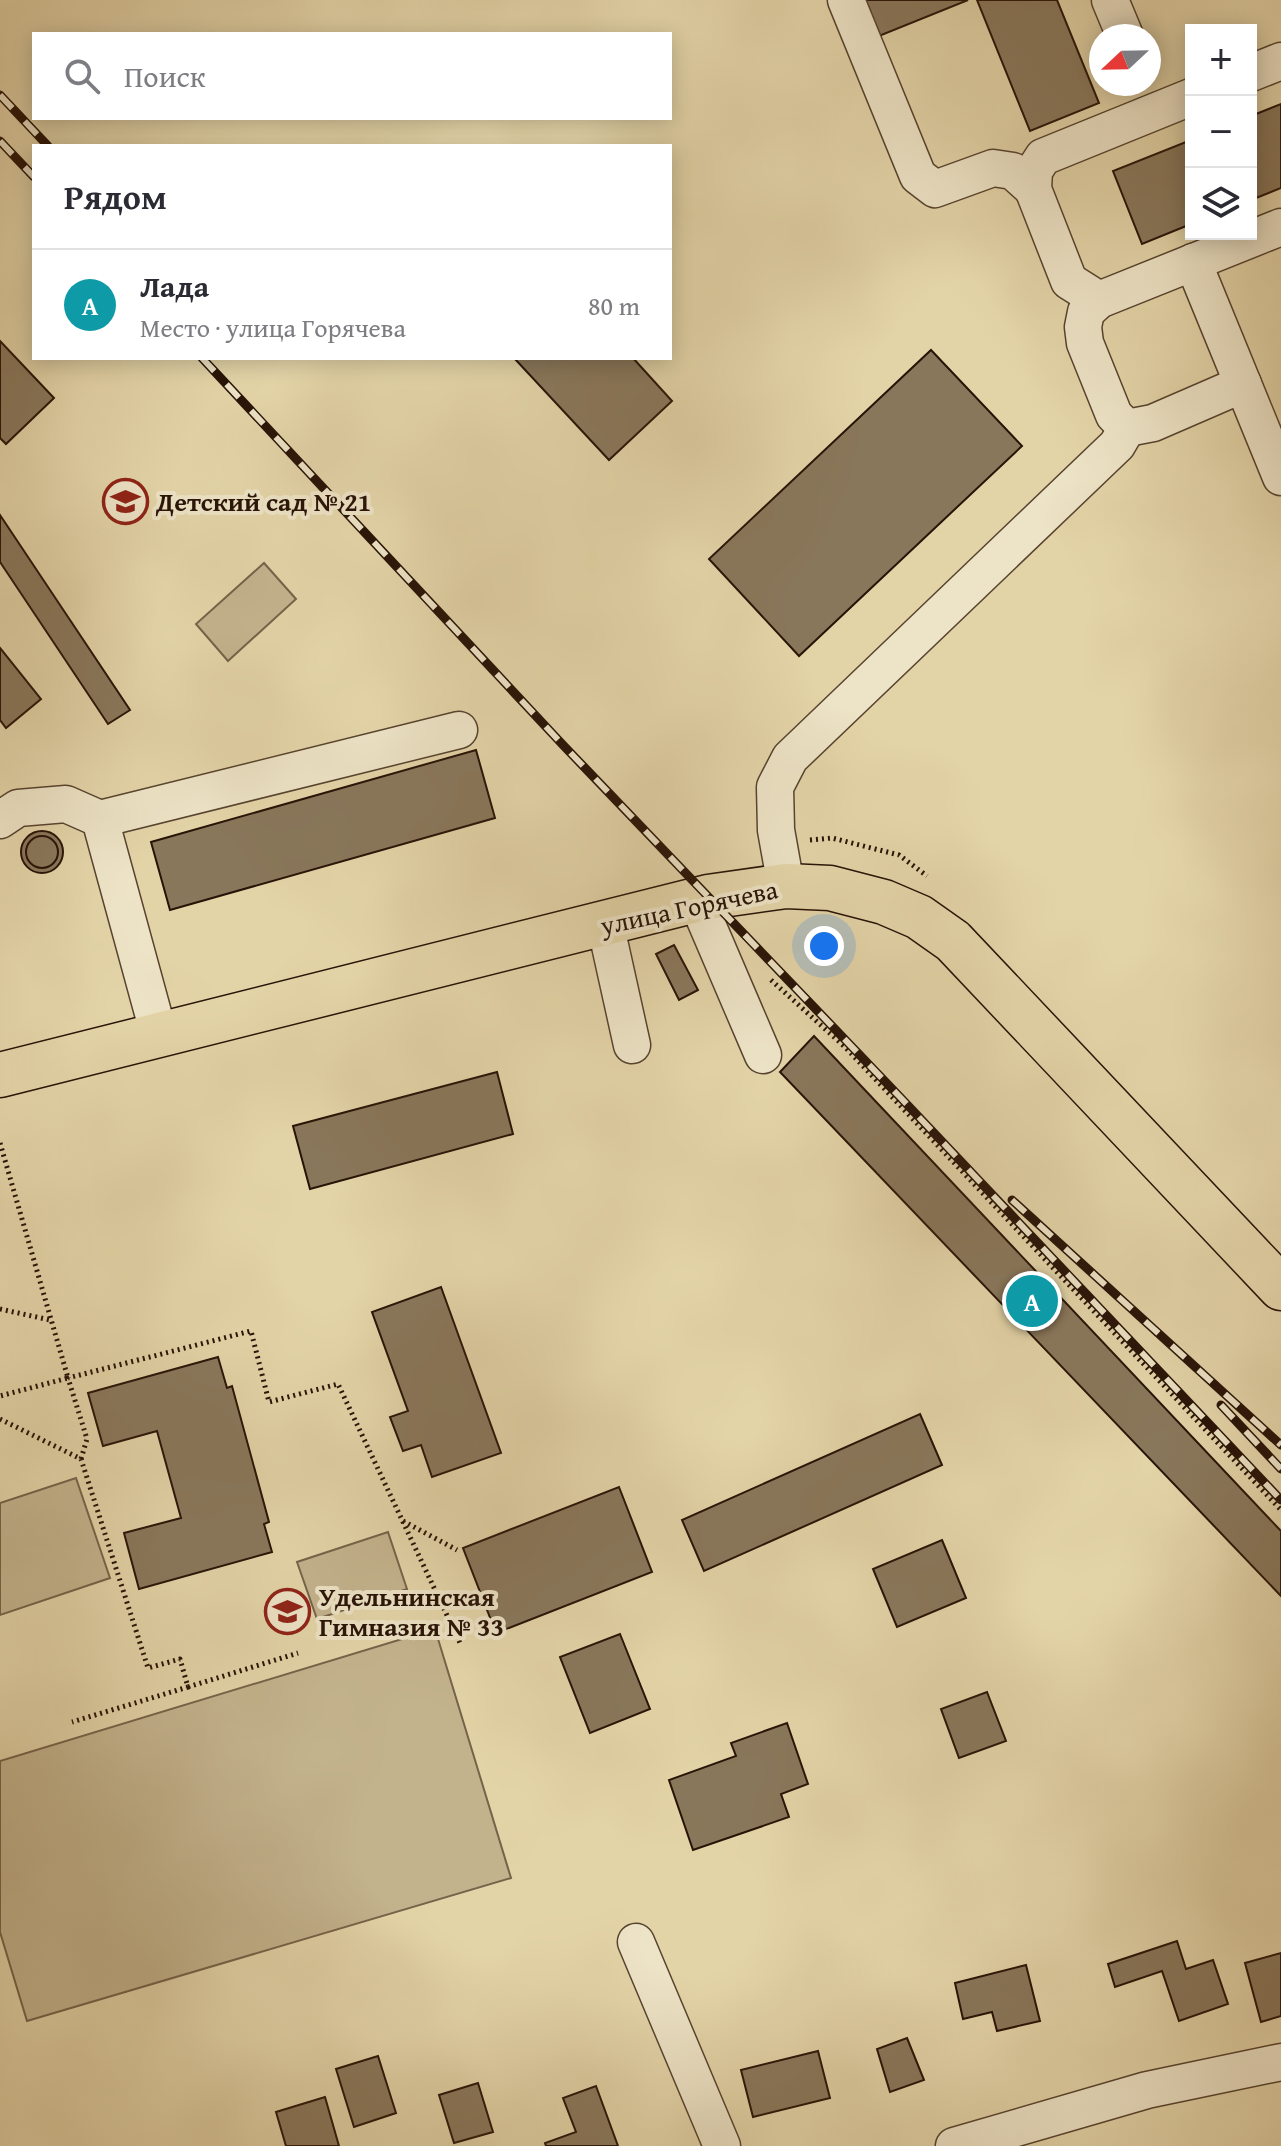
<!DOCTYPE html>
<html lang="ru">
<meta charset="utf-8">
<style>
:root{--surface:#fff;--page:#f7f7f7;--text:#2b2b33;--muted:#7c7c81;--line:#e1e1e2;--accent:#ea580c}
body{margin:0;font-family:"Gentium Book Plus",serif;background:var(--page);color:var(--text)}
.controls{position:absolute;right:24px;top:24px;display:grid;overflow:hidden;border-radius:0px;box-shadow:0 4px 20px #0003}
.controls button{width:72px;height:72px;display:grid;place-items:center;padding:0;border:0;border-bottom:2px solid var(--line);background:var(--surface);color:var(--text);font:40px sans-serif}
.compass{position:absolute;left:1089px;top:24px;width:72px;height:72px;border-radius:50%;background:var(--surface);box-shadow:0 4px 20px #0003;rotate:248deg}
.you{position:absolute;left:824px;top:946px;width:28px;height:28px;margin:-20px;border:6px solid #fff;border-radius:50%;background:#1a73e8;box-shadow:0 0 0 12px #1a73e833}
.badge{display:grid;place-items:center;width:52px;height:52px;border-radius:50%;background:var(--accent);color:#fff;font-size:26px;font-weight:700}
.pin{position:absolute;translate:-50% -50%;border:4px solid #fff;box-shadow:0 2px 8px #0006}
.list{margin:0;padding:0;list-style:none}
h2{display:flex;justify-content:space-between;align-items:center;height:104px;margin:0;padding:0 32px;font-size:34px}
h2 small{font-size:26px;font-weight:400;color:var(--muted)}
.list li{display:grid;grid-template-columns:52px 1fr auto;gap:24px;align-items:center;box-sizing:border-box;height:112px;padding:0 32px;border-top:2px solid var(--line)}
.list b{display:block;font-size:30px;white-space:nowrap}
.list p{margin:0;font-size:26px;white-space:nowrap;color:var(--muted)}
.list em{font-size:26px;font-style:normal;color:var(--muted)}
.icon{flex:none;width:44px;height:44px;fill:none;stroke:currentColor;stroke-width:2;stroke-linecap:round;stroke-linejoin:round}
.map{position:relative;flex:none;width:1281px;height:2146px;overflow:hidden}
.search{position:absolute;background:var(--surface);box-shadow:0 4px 20px #0003;left:32px;top:32px;width:640px;height:88px;display:flex;align-items:center;gap:20px;box-sizing:border-box;padding:0 28px;border-radius:0px;color:var(--muted);font-size:30px}
.panel{position:absolute;background:var(--surface);box-shadow:0 4px 20px #0003;left:32px;top:144px;width:640px;height:216px;border-radius:0px}
.map>svg:first-child{display:block}
</style>
<div class="map">
<svg width="1281" height="2146" viewBox="0 0 1281 2146">
<rect width="100%" height="100%" fill="#e3d4a8"/>
<filter id="stains"><feTurbulence type="fractalNoise" baseFrequency=".0025" numOctaves="4"/><feColorMatrix values="0 0 0 0 .2 0 0 0 0 .09 0 0 0 0 .02 0 0 0 .5 -.17"/></filter>
<radialGradient id="worn" r=".72"><stop offset=".6" stop-color="#630" stop-opacity="0"/><stop offset="1" stop-color="#630" stop-opacity=".3"/></radialGradient>
<!-- green -->
<g fill="#c3b38d" stroke="#76634a" stroke-width="2">
<path d="M264,563L296,599L228,661L196,624Z"/>
<path d="M76,1478L110,1578L0,1615V1503Z"/>
<path d="M388,1532L407,1589L317,1619L297,1562Z"/>
<path d="M435,1629L511,1878L27,2021L0,1932V1761Z"/>
</g>
<!-- building -->
<g fill="#89775b" stroke="#281307" stroke-width="2">
<path d="M864,0H968L879,36Z"/>
<path d="M977,0H1057L1099,103L1030,131Z"/>
<path d="M1281,104V188L1251,200V116Z"/>
<path d="M1191,140V224L1142,244L1113,171Z"/>
<path d="M0,341L54,398L6,444L0,438Z"/>
<path d="M931,350L1022,446L799,656L709,559Z"/>
<path d="M514,358H633L672,401L609,460Z"/>
<path d="M0,515L130,710L108,724L0,562Z"/>
<path d="M0,648L41,699L6,728L0,720Z"/>
<path d="M476,750L495,818L170,910L151,842Z"/>
<circle cx="42" cy="852" r="21"/>
<circle cx="42" cy="852" r="16"/>
<path d="M674,945L698,990L679,1000L656,954Z"/>
<path d="M814,1036L1281,1531V1596L780,1072Z"/>
<path d="M497,1072L513,1134L310,1189L293,1126Z"/>
<path d="M441,1287L501,1453L432,1477L421,1445L403,1451L390,1417L408,1411L372,1312Z"/>
<path d="M218,1357L227,1388L232,1386L269,1522L264,1524L272,1552L139,1589L124,1533L181,1518L157,1431L103,1446L88,1393Z"/>
<path d="M920,1414L942,1465L704,1571L682,1520Z"/>
<path d="M619,1487L652,1572L496,1633L463,1548Z"/>
<path d="M942,1540L966,1598L897,1627L873,1569Z"/>
<path d="M620,1634L650,1709L590,1733L560,1657Z"/>
<path d="M987,1692L1006,1741L959,1758L941,1709Z"/>
<path d="M787,1723L808,1784L781,1794L789,1817L693,1850L669,1780L736,1756L731,1743Z"/>
<path d="M1177,1941L1186,1969L1213,1960L1228,2004L1179,2021L1162,1971L1115,1987L1108,1964Z"/>
<path d="M1281,1953V2016L1261,2022L1245,1963Z"/>
<path d="M1026,1965L1040,2021L997,2031L992,2012L963,2019L955,1983Z"/>
<path d="M907,2038L924,2080L890,2092L877,2049Z"/>
<path d="M818,2051L830,2098L753,2117L741,2070Z"/>
<path d="M378,2056L396,2113L354,2127L336,2069Z"/>
<path d="M478,2083L493,2132L454,2143L439,2095Z"/>
<path d="M596,2086L618,2146H546L545,2143L576,2132L563,2098Z"/>
<path d="M325,2097L339,2146H286L276,2112Z"/>
</g>
<g fill="none" stroke-linecap="round" stroke-linejoin="round">
<defs>
<g id="minor">
<path d="M846,0L918,176L935,189L993,168L1013,171L1033,189"/>
<path d="M1110,0L1125,36"/>
<path d="M1251,73L1281,61"/>
<path d="M1193,262L1281,477"/>
<path d="M1099,300L1069,281L1033,189L1034,171L1043,157L1191,97"/>
<path d="M1243,384L1153,423L1127,428L1114,415L1085,343L1083,327L1086,312L1099,300L1281,227"/>
<path d="M100,819L459,730"/>
<path d="M0,820L18,808L66,804L100,819L159,1035"/>
<path d="M786,886L776,830L775,787L790,758L1117,445L1127,428"/>
<path d="M697,901L763,1055"/>
<path d="M605,923L632,1045"/>
<path d="M636,1942L722,2146"/>
<path d="M954,2146L1147,2090L1281,2062"/>
</g>
<path id="major" d="M0,1075L708,897L786,886L830,888L884,902L919,917L953,941L1281,1288"/>
</defs>
<!-- minor casing -->
<use href="#minor" stroke="#57432f" stroke-width="39"/>
<!-- major casing -->
<use href="#major" stroke="#281307" stroke-width="47"/>
<!-- path -->
<g stroke="#281307" stroke-width="5" stroke-dasharray="2 4" stroke-linecap="butt">
<path d="M810,840L832,838L899,855L927,876"/>
<path d="M771,980L845,1047L1281,1510"/>
<path d="M0,1143L68,1378L0,1396"/>
<path d="M0,1309L50,1320"/>
<path d="M0,1419L81,1459L148,1668L180,1659L188,1687L72,1722"/>
<path d="M81,1459L87,1439L68,1378L251,1331L269,1402L338,1384L461,1645"/>
<path d="M403,1521L457,1550"/>
<path d="M188,1687L298,1653"/>
</g>
<!-- minor -->
<use href="#minor" stroke="#ede3c6" stroke-width="36"/>
<!-- major -->
<use href="#major" stroke="#e3d4a8" stroke-width="44"/>
<defs>
<g id="rail">
<path d="M0,95L48,146"/>
<path d="M0,141L34,177"/>
<path d="M202,358L563,745L899,1096L1281,1500"/>
<path d="M1012,1200L1281,1445"/>
<path d="M1221,1405L1281,1469"/>
</g>
</defs>
<!-- rail casing -->
<use href="#rail" stroke="#281307" stroke-width="9"/>
<!-- rail -->
<use href="#rail" stroke="#ede3c6" stroke-width="6" stroke-dasharray="18" stroke-linecap="butt"/>
</g>
<!-- icons -->
<defs>
<symbol id="school-ring" viewBox="-11 -11 22 22"><circle r="9.5" fill="#ede3c6" stroke="#8f2418" stroke-width="1.5"/><path d="M0-5L7-2L0 1L-7-2ZM-4 1L0 2.5L4 1V4Q0 6-4 4Z" fill="#8f2418"/></symbol>
</defs>
<g fill-rule="evenodd">
<use href="#school-ring" x="100" y="476" width="51" height="51"/>
<use href="#school-ring" x="262" y="1586" width="51" height="51"/>
</g>
<g text-anchor="middle" dominant-baseline="central" stroke-width="8" stroke-linejoin="round" paint-order="stroke">
<!-- poi labels -->
<g font-size="26" font-weight="bold" fill="#281307" stroke="#ede3c6" text-anchor="start">
<text x="156" y="501">Детский сад № 21</text>
<text x="319" y="1596">Удельнинская<tspan x="319" dy="30">Гимназия № 33</tspan></text>
</g>
<!-- street labels -->
<g font-size="26" fill="#281307" stroke="#ede3c6">
<text transform="translate(689 907) rotate(-12)">улица Горячева</text>
</g>
</g>
<rect width="100%" height="100%" filter="url(#stains)"/>
<rect width="100%" height="100%" fill="url(#worn)"/>
</svg>
<div class="controls">
<button>+</button>
<button>−</button>
<button><svg class="icon" aria-label="layers" viewBox="0 0 24 24"><path d="M12 4l9 5-9 5-9-5zM3 14l9 5 9-5"/></svg></button>
</div>
<svg class="compass" viewBox="-18 -18 36 36"><path d="M0-13l5 13h-10z" fill="#e53935"/><path d="M0 13l5-13h-10z" fill="#7c7c81"/></svg>
<div class="you"></div>
<div class="pin badge" style="left:1032px;top:1301px;background:#0f9aa8">A</div>
<div class="search"><svg class="icon" aria-label="search" viewBox="0 0 24 24"><circle cx="10" cy="10" r="6"/><path d="M15 15l6 6"/></svg>Поиск</div>
<section class="panel">
<h2>Рядом<small></small></h2>
<ul class="list">
<li><span class="badge" style="background:#0f9aa8">A</span><div><b>Лада</b><p>Место · улица Горячева</p></div><em>80 m</em></li>
</ul>
</section>
</div>
